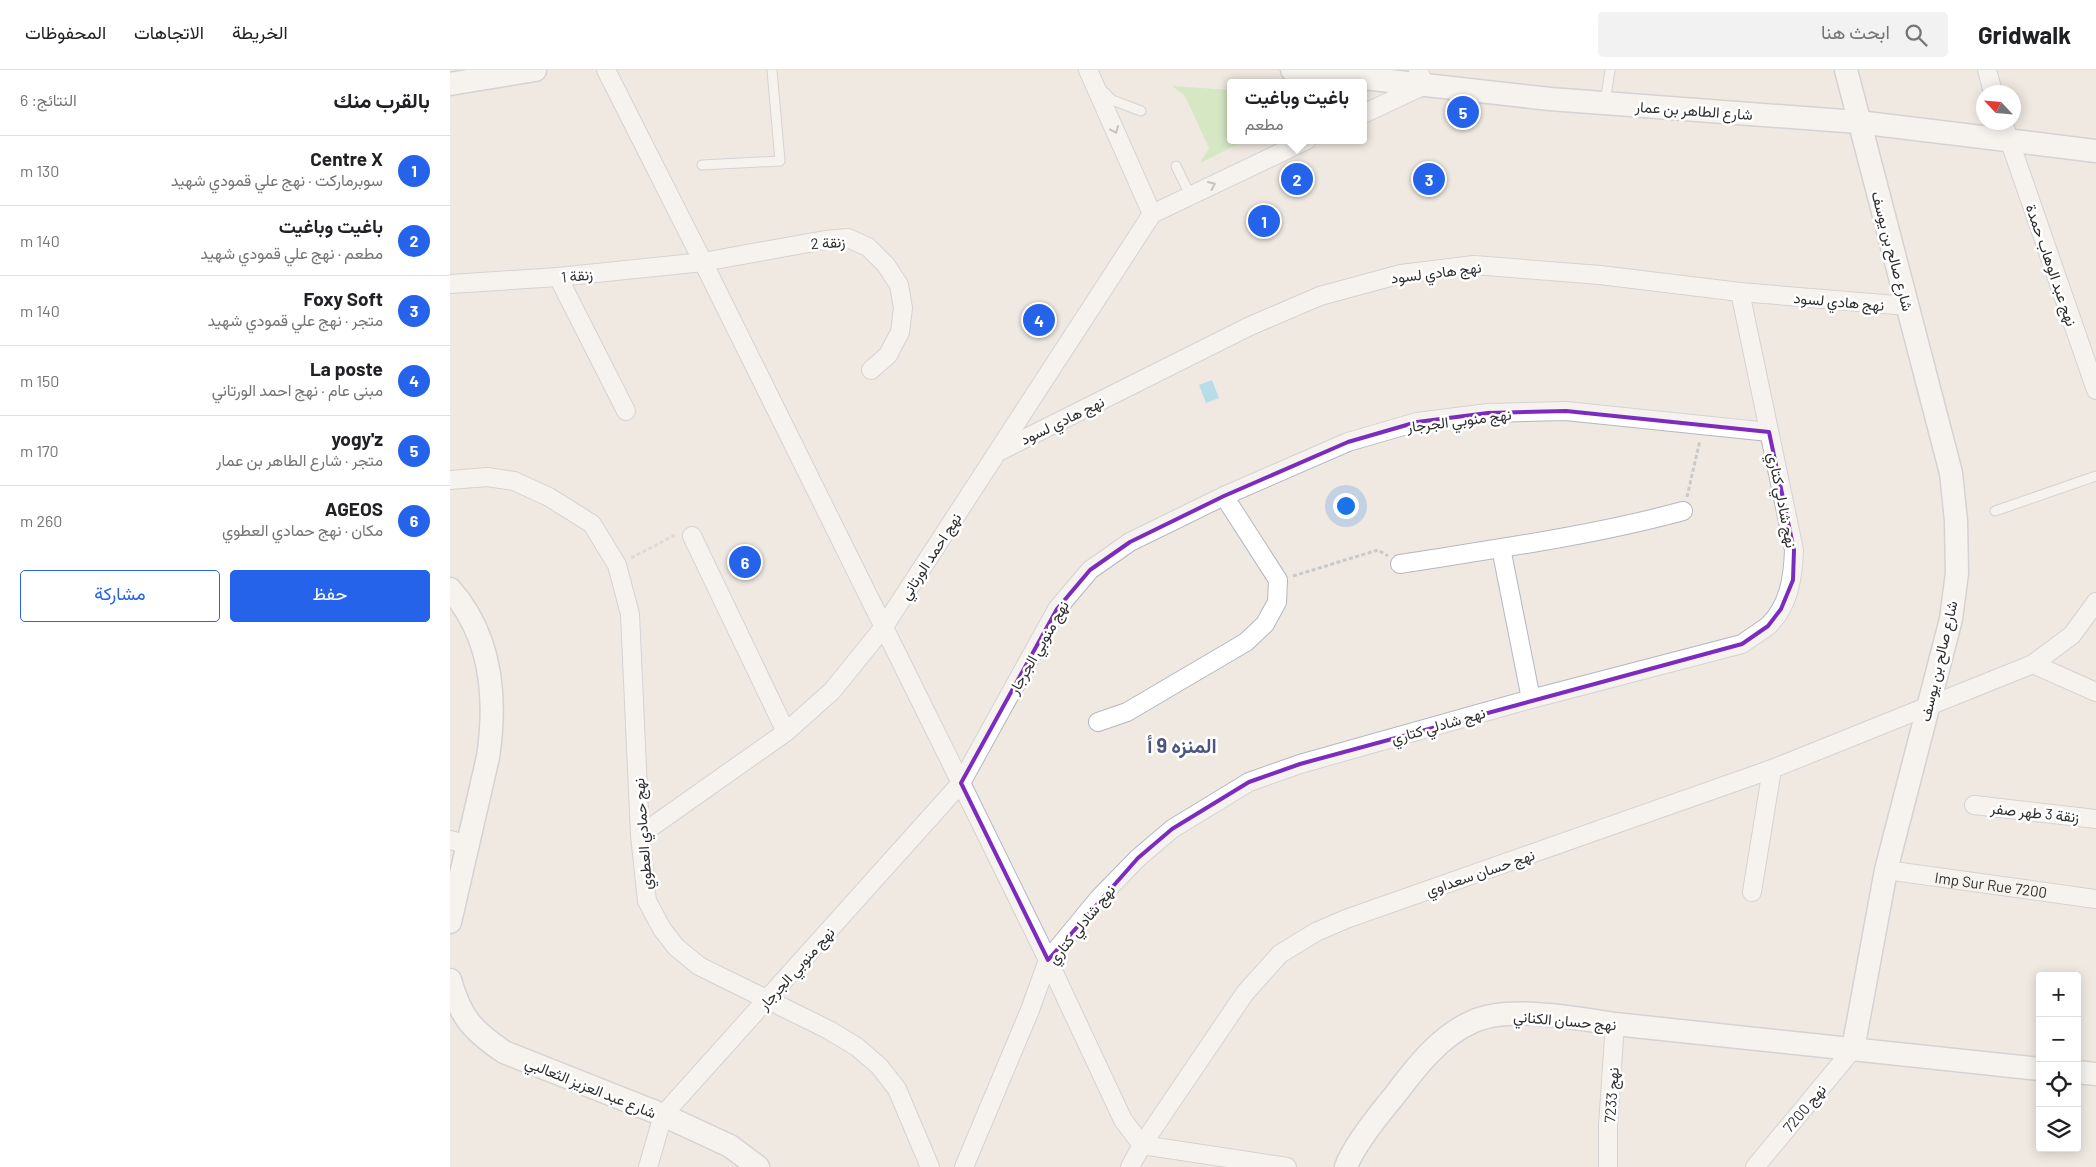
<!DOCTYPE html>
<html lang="ar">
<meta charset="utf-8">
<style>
:root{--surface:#fff;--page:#f2f2f2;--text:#202124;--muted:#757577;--line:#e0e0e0;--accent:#2563eb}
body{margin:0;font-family:Barlow,Vazirmatn,sans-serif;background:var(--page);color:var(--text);direction:rtl}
.controls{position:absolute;right:15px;bottom:15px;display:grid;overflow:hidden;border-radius:5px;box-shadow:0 2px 12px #0003}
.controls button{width:45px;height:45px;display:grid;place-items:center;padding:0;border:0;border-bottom:1px solid var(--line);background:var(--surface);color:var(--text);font:25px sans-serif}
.compass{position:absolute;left:1526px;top:15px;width:45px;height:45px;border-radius:50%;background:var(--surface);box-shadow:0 2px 12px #0003;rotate:296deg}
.you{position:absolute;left:895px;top:435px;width:18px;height:18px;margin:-12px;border:4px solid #fff;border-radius:50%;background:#1a73e8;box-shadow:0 0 0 8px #1a73e833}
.badge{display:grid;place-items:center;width:32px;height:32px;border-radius:50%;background:var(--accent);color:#fff;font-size:16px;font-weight:700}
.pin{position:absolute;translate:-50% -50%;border:2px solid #fff;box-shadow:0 1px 5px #0006}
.popup{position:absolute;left:777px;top:9px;width:140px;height:65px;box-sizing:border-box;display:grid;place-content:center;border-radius:5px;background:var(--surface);filter:drop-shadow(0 1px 4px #0005);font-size:16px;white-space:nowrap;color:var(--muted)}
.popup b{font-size:19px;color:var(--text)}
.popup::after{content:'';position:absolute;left:50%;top:100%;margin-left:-10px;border:10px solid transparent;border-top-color:var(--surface)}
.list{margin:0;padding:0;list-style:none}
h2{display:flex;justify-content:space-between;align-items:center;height:65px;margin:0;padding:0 20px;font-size:21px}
h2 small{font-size:16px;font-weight:400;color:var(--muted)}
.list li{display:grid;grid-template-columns:32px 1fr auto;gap:15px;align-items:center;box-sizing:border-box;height:70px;padding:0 20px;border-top:1px solid var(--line)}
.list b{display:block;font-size:19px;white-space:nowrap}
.list p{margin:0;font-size:16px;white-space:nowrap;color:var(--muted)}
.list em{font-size:16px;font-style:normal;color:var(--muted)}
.actions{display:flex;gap:10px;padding:15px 20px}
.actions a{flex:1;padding:11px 0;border:1px solid var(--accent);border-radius:5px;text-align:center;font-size:18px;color:var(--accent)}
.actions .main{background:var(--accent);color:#fff}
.icon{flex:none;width:28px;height:28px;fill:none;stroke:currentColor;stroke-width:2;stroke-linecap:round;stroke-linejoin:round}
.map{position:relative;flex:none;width:1646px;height:1097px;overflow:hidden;direction:ltr}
header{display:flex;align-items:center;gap:30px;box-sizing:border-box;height:70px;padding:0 25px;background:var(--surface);border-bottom:1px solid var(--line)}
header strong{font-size:24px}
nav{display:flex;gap:28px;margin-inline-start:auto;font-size:18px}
.search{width:350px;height:45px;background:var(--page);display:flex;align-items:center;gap:12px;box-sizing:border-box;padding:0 18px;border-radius:5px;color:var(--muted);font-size:19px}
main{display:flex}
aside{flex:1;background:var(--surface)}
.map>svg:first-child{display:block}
</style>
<header>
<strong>Gridwalk</strong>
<div class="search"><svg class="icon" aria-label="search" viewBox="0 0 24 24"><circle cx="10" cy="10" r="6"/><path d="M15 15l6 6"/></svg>ابحث هنا</div>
<nav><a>الخريطة</a><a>الاتجاهات</a><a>المحفوظات</a></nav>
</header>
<main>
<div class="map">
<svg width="1646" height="1097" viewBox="0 0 1646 1097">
<rect width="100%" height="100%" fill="#efe9e1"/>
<!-- green -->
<path fill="#b6e59e" d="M722,16L781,20V70H796L750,93L759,78L735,26Z"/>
<!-- water -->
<path fill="#75cff0" d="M762,310L769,328L756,333L749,315Z"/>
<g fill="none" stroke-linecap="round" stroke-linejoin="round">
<defs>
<g id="service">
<path d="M653,21L662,30L691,41"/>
<path d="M1155,33L1160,0"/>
<path d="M252,95L330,91L322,0"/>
<path d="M726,96L740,125"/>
<path d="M1545,441L1646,406"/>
</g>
<g id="minor">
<path d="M156,0L253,192L511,713L598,890L673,1050L692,1075L837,1097"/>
<path d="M638,0L702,144"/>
<path d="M1537,0L1543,22"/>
<path d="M913,44L975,15L968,0"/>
<path d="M1553,52L1646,320"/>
<path d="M108,207L176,341"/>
<path d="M0,214L108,207L253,192L375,170L398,168L418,177L436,195L449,215L453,238L450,262L438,285L421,300"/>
<path d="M550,381L800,256L870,226L951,204L1024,195L1150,205L1290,222L1458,236"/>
<path d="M0,410L37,407L64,411L99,427L142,454L167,495L180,544L190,765L197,831L212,859L226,877L249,896L379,960L407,977L429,996L447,1019L480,1097"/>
<path d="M242,466L336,662"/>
<path d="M1051,478L1081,629"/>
<path d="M950,494C1044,479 1141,466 1233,441"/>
<path d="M1583,594L1646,622"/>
<path d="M648,652L677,642L796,572L815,554L827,532L828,510L774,426"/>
<path d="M1524,735L1646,749"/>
<path d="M190,765L336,662L382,621L433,558L702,144L857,70"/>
<path d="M0,770L17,774"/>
<path id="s1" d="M1436,800L1646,829"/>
<path d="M1302,822L1322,699"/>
<path d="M198,1097L213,1045L511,713L607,539L640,500L680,472L774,426L898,372L967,352L1038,343L1116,341L1319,362"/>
<path d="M514,1097L580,940L598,890L649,828L688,788L722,759L799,712L850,694L1081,629L1292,574C1300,568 1310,562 1318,556C1339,536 1343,508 1344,480L1290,222"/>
<path d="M680,1097L692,1075L795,923L830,884L866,862L896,849L1322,699L1583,594L1622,565L1646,532"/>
<path d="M1158,1097V1055L1165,954"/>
<path d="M1305,1097L1403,979"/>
</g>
<g id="tertiary">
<path d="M842,0L1100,29L1408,52L1646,81"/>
<path d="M1396,0L1501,403L1506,451L1507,503L1501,549L1436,800L1403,979"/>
<path d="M0,14L85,0"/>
<path d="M0,519C42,566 47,627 38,687L0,852"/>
<path d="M0,910C11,948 22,960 54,982L213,1045L280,1076L308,1097"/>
<path d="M1627,1002L1646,1004"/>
<path d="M896,1097C903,1076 930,1043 945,1025C966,997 990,966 1022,952C1058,935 1126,948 1165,954L1590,999"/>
</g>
</defs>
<!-- service casing -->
<use href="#service" stroke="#b4b7c1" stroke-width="11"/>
<!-- minor casing -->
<use href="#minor" stroke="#b4b7c1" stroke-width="20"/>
<!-- tertiary casing -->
<use href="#tertiary" stroke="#b4b7c1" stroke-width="25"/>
<!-- path -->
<g stroke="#c9c9c9" stroke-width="3" stroke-dasharray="4 2.5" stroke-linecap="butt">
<path d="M1237,427L1250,370"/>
<path d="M181,488L227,464"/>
<path d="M843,506L928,480L938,486"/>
</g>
<!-- service -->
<use href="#service" stroke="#fff" stroke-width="9"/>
<!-- minor -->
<use href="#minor" stroke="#fff" stroke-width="18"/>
<!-- tertiary -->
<use href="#tertiary" stroke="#fff" stroke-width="22"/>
</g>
<!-- one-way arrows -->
<defs><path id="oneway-chevron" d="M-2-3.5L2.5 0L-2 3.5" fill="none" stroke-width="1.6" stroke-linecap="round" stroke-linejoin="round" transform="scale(1.25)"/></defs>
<g stroke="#969696">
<use href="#oneway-chevron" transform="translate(665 60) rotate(66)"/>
<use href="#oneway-chevron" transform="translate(762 115) rotate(-25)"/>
</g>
<!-- marked area -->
<path d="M0 0H1646V1097H0ZM1116,341L1319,362L1344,480L1343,510L1331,539L1318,556L1292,574L850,694L799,712L722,759L688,788L598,890L511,713L607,539L640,500L680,472L774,426L898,372L967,352L1038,343Z" fill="#efe9e1" fill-opacity=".55" fill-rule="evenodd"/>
<path fill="none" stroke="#7b2cbf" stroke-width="4" stroke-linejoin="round" d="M1116,341L1319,362L1344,480L1343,510L1331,539L1318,556L1292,574L850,694L799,712L722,759L688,788L598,890L511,713L607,539L640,500L680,472L774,426L898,372L967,352L1038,343Z"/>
<g text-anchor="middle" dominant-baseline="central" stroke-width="5" stroke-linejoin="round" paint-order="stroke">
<!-- street labels -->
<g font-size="15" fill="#2e2e2e" stroke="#fff">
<text transform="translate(1244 40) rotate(4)">شارع الطاهر بن عمار</text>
<text transform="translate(378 172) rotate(-4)">زنقة 2</text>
<text transform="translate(1443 181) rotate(75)">شارع صالح بن يوسف</text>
<text transform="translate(1602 195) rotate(71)">نهج عبد الوهاب حمدة</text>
<text transform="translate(986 202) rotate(-7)">نهج هادي لسود</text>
<text transform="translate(127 205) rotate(-6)">زنقة 1</text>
<text transform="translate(1389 231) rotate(5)">نهج هادي لسود</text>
<text transform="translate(612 350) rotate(-26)">نهج هادي لسود</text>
<text transform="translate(1009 350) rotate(-7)">نهج منوبي الجرجار</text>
<text transform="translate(1333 430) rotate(79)">نهج شادلي كتاري</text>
<text transform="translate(480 486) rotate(-57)">نهج احمد الورتاني</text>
<text transform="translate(588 577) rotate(-60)">نهج منوبي الجرجار</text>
<text transform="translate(1488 591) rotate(-77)">شارع صالح بن يوسف</text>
<text transform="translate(988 655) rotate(-16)">نهج شادلي كتاري</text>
<text transform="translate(1585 742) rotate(6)">زنقة 3 طهر صفر</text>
<text transform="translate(192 764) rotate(-94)">نهج حمادي العطوي</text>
<text transform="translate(1030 802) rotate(-19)">نهج حسان سعداوي</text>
<text stroke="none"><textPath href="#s1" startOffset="106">Imp Sur Rue 7200</textPath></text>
<text transform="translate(631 854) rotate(-51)">نهج شادلي كتاري</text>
<text transform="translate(346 898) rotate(-48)">نهج منوبي الجرجار</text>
<text transform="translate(1115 950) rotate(5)">نهج حسان الكناني</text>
<text transform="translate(141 1017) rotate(22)">شارع عبد العزيز الثعالبي</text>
<text transform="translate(1161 1025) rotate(-86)">نهج 7233</text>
<text transform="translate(1354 1038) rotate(-50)">نهج 7200</text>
</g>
<!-- district labels -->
<g font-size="20" font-weight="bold" fill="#4d5680" stroke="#fff">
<text x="732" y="675">المنزه 9 أ</text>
</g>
</g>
</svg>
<div class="controls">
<button>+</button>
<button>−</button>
<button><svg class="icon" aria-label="locate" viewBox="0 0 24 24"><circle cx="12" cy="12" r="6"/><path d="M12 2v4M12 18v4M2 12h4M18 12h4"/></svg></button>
<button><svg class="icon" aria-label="layers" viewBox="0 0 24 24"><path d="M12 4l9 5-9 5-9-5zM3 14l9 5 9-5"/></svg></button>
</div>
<svg class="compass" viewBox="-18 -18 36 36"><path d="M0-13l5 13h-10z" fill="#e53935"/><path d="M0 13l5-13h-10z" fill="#757577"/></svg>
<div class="you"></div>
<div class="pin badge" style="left:814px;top:151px">1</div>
<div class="pin badge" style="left:847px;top:109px">2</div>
<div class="popup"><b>باغيت وباغيت</b>مطعم</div>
<div class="pin badge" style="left:979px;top:109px">3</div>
<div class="pin badge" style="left:589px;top:250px">4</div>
<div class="pin badge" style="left:1013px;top:42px">5</div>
<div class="pin badge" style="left:295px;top:492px">6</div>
</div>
<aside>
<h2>بالقرب منك<small>النتائج: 6</small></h2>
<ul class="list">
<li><span class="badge">1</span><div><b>Centre X</b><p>سوبرماركت · نهج علي قمودي شهيد</p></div><em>130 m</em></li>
<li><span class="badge">2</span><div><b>باغيت وباغيت</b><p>مطعم · نهج علي قمودي شهيد</p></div><em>140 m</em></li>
<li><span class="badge">3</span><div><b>Foxy Soft</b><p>متجر · نهج علي قمودي شهيد</p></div><em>140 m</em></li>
<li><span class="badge">4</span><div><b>La poste</b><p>مبنى عام · نهج احمد الورتاني</p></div><em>150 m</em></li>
<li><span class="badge">5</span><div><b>yogy'z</b><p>متجر · شارع الطاهر بن عمار</p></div><em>170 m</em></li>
<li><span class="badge">6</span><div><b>AGEOS</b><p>مكان · نهج حمادي العطوي</p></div><em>260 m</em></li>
</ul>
<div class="actions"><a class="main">حفظ</a><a>مشاركة</a></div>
</aside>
</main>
